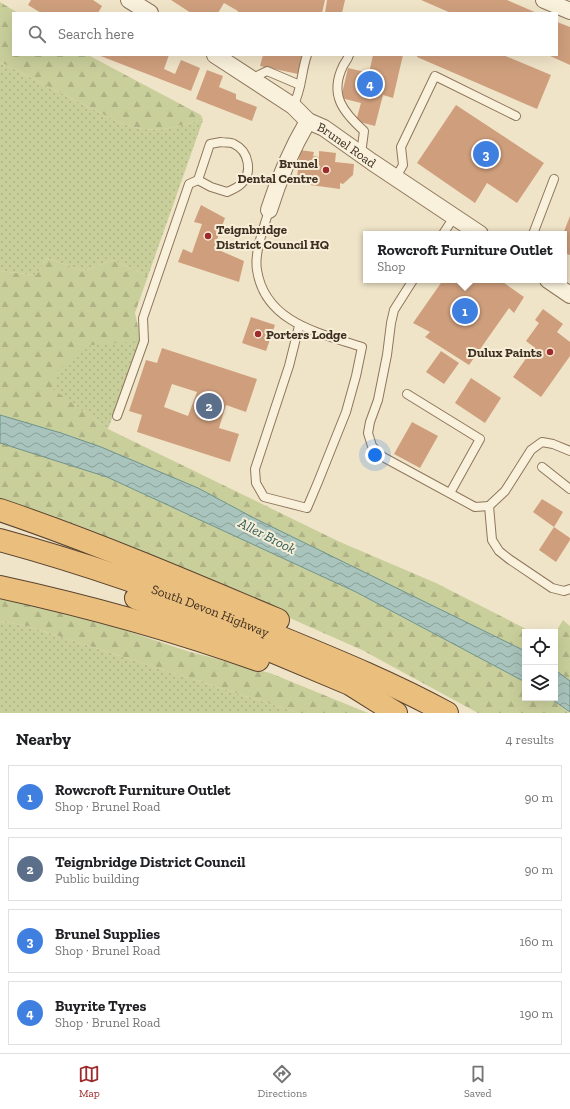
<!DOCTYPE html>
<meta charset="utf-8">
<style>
:root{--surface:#fff;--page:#f2f2f2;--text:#202124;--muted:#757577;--line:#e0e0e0;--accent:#9e2a2b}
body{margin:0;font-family:"Zilla Slab",serif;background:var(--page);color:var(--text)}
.controls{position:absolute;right:12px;bottom:12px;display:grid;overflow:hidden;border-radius:0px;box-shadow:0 4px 16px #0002}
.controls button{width:36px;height:36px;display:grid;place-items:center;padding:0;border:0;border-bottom:1px solid var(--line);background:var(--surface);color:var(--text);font:20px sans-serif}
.you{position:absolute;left:375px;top:455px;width:14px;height:14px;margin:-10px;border:3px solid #fff;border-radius:50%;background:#1a73e8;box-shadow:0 0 0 6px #1a73e833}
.badge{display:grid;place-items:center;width:26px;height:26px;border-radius:50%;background:var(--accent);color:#fff;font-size:13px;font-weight:700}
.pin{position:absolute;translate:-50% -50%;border:2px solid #fff;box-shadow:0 1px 4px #0006}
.popup{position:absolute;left:363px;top:231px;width:204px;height:52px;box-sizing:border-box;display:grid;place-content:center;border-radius:0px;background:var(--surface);filter:drop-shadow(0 1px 3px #0005);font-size:13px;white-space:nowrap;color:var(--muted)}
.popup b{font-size:15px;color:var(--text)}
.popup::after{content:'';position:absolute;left:50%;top:100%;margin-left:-8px;border:8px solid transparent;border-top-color:var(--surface)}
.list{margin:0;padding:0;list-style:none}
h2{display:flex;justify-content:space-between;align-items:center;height:52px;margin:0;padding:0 16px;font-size:17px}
h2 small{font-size:13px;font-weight:400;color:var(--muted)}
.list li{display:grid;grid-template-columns:26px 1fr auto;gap:12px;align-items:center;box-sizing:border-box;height:64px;margin:0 8px 8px;padding:0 8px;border:1px solid var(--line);border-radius:0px}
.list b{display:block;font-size:15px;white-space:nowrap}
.list p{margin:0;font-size:13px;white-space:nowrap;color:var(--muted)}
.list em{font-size:13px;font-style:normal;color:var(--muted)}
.icon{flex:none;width:22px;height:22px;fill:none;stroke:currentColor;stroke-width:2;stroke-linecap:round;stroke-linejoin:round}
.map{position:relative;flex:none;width:570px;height:713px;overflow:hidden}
.search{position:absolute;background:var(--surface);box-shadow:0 4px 16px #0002;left:12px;right:12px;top:12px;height:44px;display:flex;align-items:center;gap:10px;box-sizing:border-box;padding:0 14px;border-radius:0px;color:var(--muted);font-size:15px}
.sheet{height:340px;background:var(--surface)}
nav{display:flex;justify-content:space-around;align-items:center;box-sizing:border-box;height:56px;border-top:1px solid var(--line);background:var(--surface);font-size:11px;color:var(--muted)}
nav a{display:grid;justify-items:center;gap:2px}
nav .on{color:var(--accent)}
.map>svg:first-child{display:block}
</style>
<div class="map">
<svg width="570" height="713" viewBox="0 0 570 713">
<defs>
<pattern id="forest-firs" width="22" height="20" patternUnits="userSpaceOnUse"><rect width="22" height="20" fill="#c9cf9b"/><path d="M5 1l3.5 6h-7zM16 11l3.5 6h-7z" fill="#aeb285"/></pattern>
<pattern id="park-dots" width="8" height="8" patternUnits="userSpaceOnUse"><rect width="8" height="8" fill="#c9cf9b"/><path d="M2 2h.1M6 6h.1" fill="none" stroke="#aeb285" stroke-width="1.8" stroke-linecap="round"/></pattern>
<pattern id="water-waves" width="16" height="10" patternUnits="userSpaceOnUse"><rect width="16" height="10" fill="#a9c4bc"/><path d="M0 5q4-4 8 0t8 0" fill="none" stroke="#8ba098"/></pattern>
</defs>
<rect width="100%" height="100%" fill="#f0e4c8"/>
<!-- forest -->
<g fill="url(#forest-firs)">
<path d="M0,2L18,13H13V55H88L201,115L203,120L161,130L142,129L120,123L0,62Z"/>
<path d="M47,258L83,271L113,260L148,276L135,313L141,341L54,389L108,429L340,542L436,583L532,632H525V651L254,518L198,488L101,447L0,415V271L36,275Z"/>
<path d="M0,443L107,477L356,592L525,682V698H550L570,713H478L362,650L140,552L0,502Z"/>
<path d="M0,598L83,616L187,651L270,673L368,713H298L27,626L0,621Z"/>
<path d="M563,620L570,626V681L555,670V633Z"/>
</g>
<!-- park -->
<g fill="url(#park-dots)">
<path d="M0,62L120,123L142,129L161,130L203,120L148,276L113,260L83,271L47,258L36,275L0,271Z"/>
<path d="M141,341L108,429L53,389L59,369L91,345Z"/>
<path d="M0,621L27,626L298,713H0Z"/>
</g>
<!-- water -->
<g fill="url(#water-waves)" stroke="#6f938a">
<path d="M0,415L61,433L101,447L198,488L254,518L525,651V682L356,592L107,477L0,443Z"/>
<path d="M555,670L570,681V712L550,698H555Z"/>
</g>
<!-- building -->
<g fill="#cf9f7d" fill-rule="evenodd">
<path d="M31,0H93L102,6L98,13H41L28,5Z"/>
<path d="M171,0H325L322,13H237L238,11L224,3L218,13H191Z"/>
<path d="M327,0H345L342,13H325Z"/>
<path d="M421,0H507L537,13H451Z"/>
<path d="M557,22L570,27V65L548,55H557Z"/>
<path d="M98,55H169L164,69L175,74L181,60L200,68L191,91Z"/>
<path d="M263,55H302L298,74L260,66Z"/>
<path d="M373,55H403L393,98L383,95L375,126L356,121L361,103L341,98L348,68L369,73Z"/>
<path d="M417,55H503L551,75L537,109L417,57Z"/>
<path d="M207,70L223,76L219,87L236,94V99L257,107L252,121L196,99Z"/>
<path d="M456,105L544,163L517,203L487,183L475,203L417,163Z"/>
<path d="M300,150L314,152L313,156L319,157V151L336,153L335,162L354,164L353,175L343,184L340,183V189L303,184L304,179L297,178Z"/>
<path d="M201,205L225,218L214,248L244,261L239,282L178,262L183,249L192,253L202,224L194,222Z"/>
<path d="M570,216V255L564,253V234H563Z"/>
<path d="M443,280H500L524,297L514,313L509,308L469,365L425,337L430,332L413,323Z"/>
<path d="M543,309L563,324L557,332L570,342V356L541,397L513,377L534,347L526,341L539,323L535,320Z"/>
<path d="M251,317L275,325L266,351L242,343Z"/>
<path d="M162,348L257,379L246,412L226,405L219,428L239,434L230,462L137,432L142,415L129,411L146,360L157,363ZM172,384L197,392L188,416L164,407Z"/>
<path d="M441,351L459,363L444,384L426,372Z"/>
<path d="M471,378L501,398L485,423L455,403Z"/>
<path d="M412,422L438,436L420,468L394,454Z"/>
<path d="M542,499L563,512L554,527L570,538V540L556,562L539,550L554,527L533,512Z"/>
</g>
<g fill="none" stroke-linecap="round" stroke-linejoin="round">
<defs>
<g id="service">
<path d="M349,55C348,59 345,62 343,66C329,95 343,112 364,131L361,154"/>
<path d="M251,79L267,71L300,85"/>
<path d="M293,106C302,90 301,72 307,55"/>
<path d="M221,142C225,143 231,142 234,144C249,151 253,173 241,184C237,188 232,190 227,192L211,187L198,180L210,144Z"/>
<path d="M396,177L403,165L401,147L435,76L516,116"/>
<path d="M269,210C264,228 254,252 257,270C265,323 320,333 362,347L356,376L346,412L318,482L307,508L264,497L256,483L255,469L289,366L299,326"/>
<path d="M443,234L454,217"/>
<path d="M533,234L554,179"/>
<path d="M413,280L394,310L391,323L387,355L378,400L370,422L368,433L372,446L383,457L475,507L489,506L505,491L531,450L542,442L553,444L570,451"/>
<path d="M407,394L480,439L450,493"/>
<path d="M117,416L144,341L143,318L189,184L198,180"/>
<path d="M542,467L570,489"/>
<path d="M489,506L492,540L499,551L509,559L552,588L564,591L570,589"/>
</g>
<g id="minor">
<path d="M129,0L150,13"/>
<path d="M544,0L570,11"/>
<path id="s1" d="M215,55L293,106L308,121L324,128L372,162L480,234"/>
<path d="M269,210C279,178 291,150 308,121"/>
<path d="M548,280L570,295"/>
</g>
<g id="trunk">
<path d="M0,510C94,542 186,581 278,620"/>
<path id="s2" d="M0,540C96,566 190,600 282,638C338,661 394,684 447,713"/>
<path d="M0,587C87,606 174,630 258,660"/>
<path d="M136,598L219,629L350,684L396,713"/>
</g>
</defs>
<!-- service casing -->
<use href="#service" stroke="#8d765c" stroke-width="10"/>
<!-- minor casing -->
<use href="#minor" stroke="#8d765c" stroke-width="18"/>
<!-- trunk casing -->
<use href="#trunk" stroke="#5b4430" stroke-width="24"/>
<!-- service -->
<use href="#service" stroke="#faf1dc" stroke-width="8"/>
<!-- minor -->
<use href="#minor" stroke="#faf1dc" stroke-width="16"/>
<!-- trunk -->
<use href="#trunk" stroke="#eabe7c" stroke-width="22"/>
</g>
<!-- markers -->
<g fill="#9e2a2b" stroke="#f7eed8" stroke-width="1.5">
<circle cx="326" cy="170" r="4"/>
<circle cx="208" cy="236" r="4"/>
<circle cx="258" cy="334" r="4"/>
<circle cx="550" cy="352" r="4"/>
</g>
<g text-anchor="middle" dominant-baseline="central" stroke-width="4" stroke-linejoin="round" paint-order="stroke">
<!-- street labels -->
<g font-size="13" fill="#3d2e20" stroke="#f7eed8">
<text stroke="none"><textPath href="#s1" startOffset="160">Brunel Road</textPath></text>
<text stroke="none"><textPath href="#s2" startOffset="222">South Devon Highway</textPath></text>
</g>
<!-- poi labels -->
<g font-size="13" font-weight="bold" fill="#3d2e20" stroke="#f7eed8" text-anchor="end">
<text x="318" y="163">Brunel<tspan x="318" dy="15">Dental Centre</tspan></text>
<text x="216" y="229" text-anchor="start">Teignbridge<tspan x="216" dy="15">District Council HQ</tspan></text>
<text x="266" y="334" text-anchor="start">Porters Lodge</text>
<text x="542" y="352">Dulux Paints</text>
</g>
<!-- water labels -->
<g font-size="14" font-style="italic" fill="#2f5d5a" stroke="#f7eed8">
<text transform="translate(267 536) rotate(27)">Aller Brook</text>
</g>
</g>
</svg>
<div class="controls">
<button><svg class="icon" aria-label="locate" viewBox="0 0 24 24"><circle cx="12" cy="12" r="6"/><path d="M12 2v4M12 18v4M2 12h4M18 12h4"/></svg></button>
<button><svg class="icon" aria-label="layers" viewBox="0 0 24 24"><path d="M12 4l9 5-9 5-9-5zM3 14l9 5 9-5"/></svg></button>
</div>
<div class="you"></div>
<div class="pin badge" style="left:465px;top:311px;background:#3f7fe0">1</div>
<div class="popup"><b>Rowcroft Furniture Outlet</b>Shop</div>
<div class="pin badge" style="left:209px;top:406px;background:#5c6f8a">2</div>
<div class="pin badge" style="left:486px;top:154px;background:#3f7fe0">3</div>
<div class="pin badge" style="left:370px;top:84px;background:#3f7fe0">4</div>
<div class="search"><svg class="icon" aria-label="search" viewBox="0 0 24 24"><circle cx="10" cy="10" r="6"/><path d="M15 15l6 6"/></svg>Search here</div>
</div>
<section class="sheet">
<h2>Nearby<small>4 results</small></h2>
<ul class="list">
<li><span class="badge" style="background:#3f7fe0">1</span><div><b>Rowcroft Furniture Outlet</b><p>Shop · Brunel Road</p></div><em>90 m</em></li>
<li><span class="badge" style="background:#5c6f8a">2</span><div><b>Teignbridge District Council</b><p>Public building</p></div><em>90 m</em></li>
<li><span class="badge" style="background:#3f7fe0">3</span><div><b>Brunel Supplies</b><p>Shop · Brunel Road</p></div><em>160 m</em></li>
<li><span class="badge" style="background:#3f7fe0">4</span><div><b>Buyrite Tyres</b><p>Shop · Brunel Road</p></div><em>190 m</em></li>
</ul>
</section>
<nav>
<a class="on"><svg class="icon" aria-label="map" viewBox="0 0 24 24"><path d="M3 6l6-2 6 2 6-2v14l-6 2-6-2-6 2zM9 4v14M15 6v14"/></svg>Map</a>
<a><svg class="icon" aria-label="directions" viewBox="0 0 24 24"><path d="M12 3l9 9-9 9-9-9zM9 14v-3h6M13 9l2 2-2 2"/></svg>Directions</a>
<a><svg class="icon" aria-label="saved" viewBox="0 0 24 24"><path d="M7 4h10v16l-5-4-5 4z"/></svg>Saved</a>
</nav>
